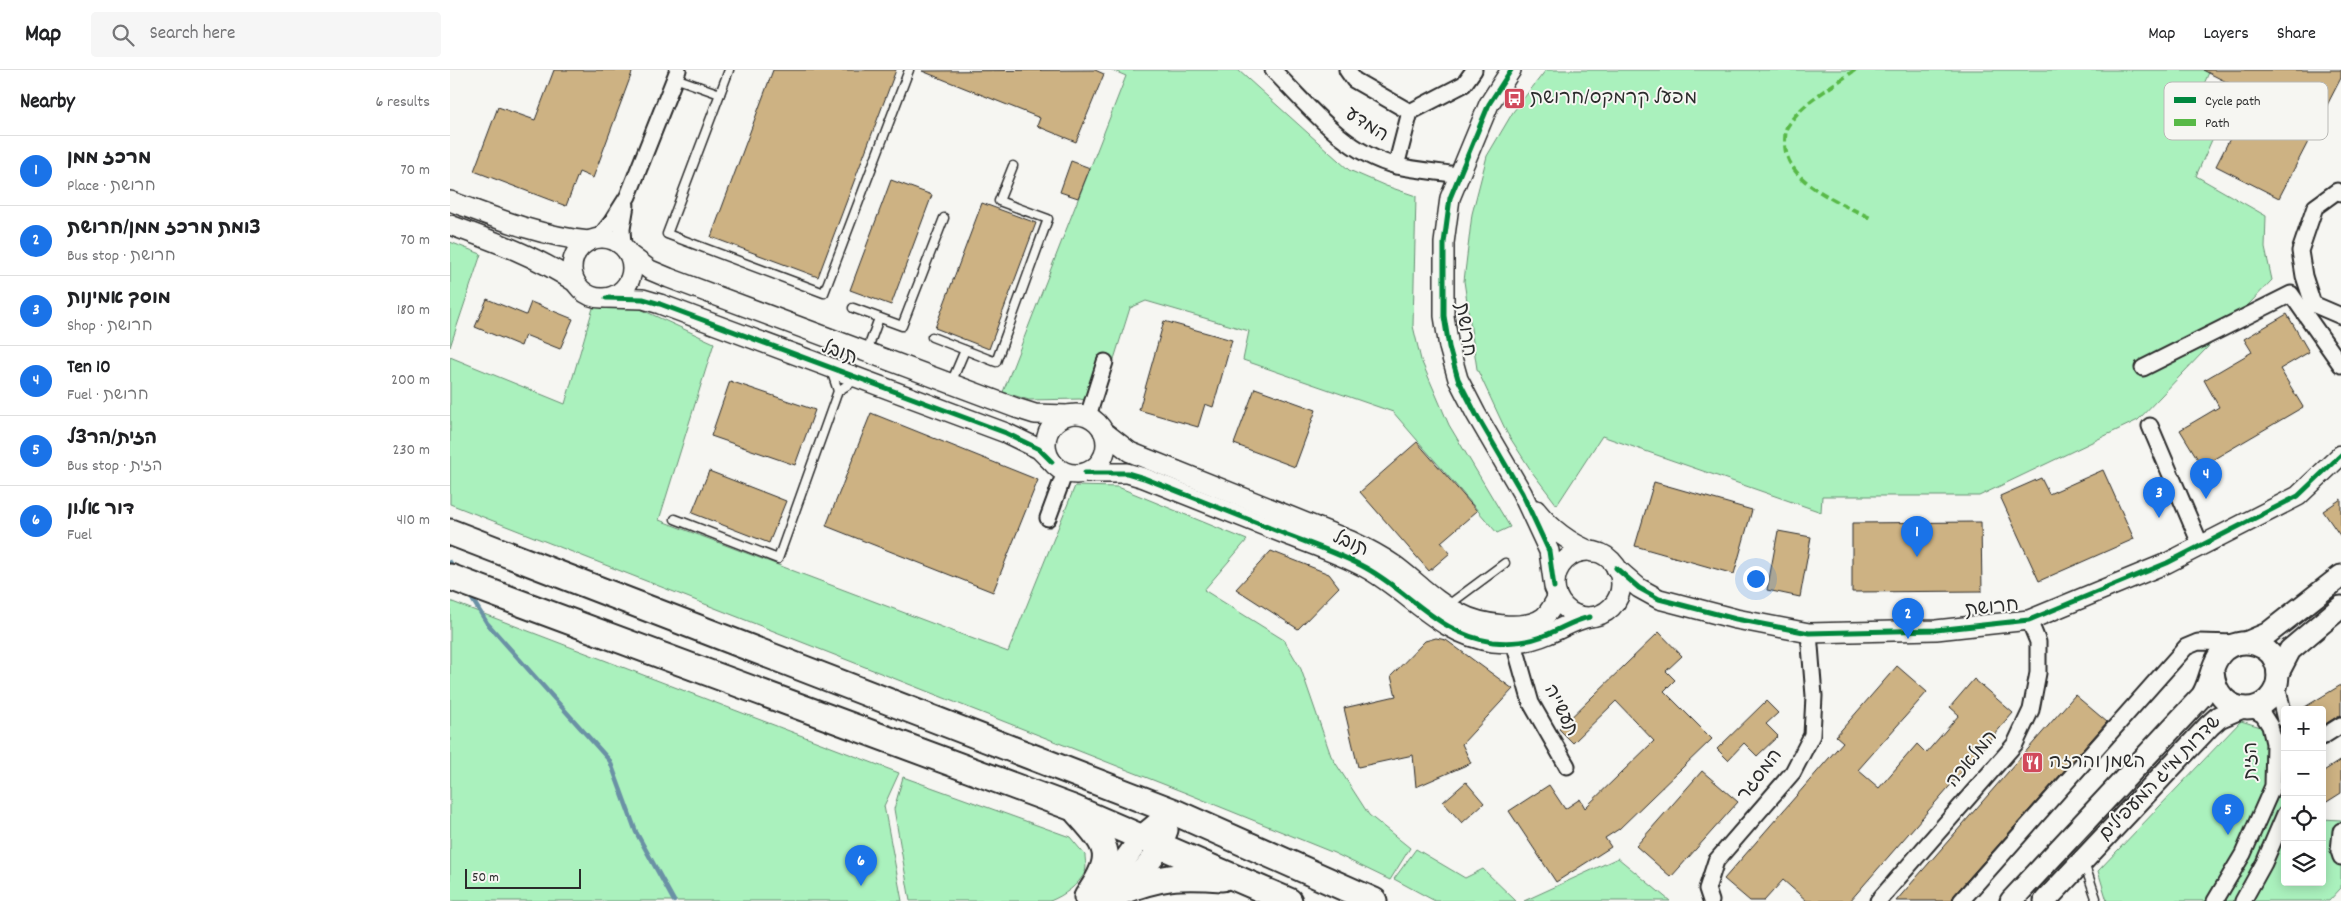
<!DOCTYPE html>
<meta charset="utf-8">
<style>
:root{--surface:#fff;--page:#f6f6f6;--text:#202124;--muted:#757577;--line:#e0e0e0;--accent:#1a73e8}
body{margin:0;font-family:Dekko,"Playpen Sans Hebrew",sans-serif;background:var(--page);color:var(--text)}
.controls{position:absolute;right:15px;bottom:15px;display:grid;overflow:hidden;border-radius:5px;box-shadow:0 2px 12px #0003}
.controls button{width:45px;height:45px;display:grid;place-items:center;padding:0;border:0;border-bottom:1px solid var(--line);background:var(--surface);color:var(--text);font:25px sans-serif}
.scale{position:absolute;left:15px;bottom:12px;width:116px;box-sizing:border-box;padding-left:5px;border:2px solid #2b2b2b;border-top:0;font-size:14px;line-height:18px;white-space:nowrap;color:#2b2b2b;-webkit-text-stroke:4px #f6f6f2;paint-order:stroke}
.you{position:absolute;left:1305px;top:508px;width:18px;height:18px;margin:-12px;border:4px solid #fff;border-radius:50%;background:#1a73e8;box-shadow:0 0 0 8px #1a73e833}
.badge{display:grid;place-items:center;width:32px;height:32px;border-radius:50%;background:var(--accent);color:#fff;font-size:16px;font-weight:700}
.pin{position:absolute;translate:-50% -41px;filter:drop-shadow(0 1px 2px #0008)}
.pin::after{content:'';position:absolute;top:26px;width:18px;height:15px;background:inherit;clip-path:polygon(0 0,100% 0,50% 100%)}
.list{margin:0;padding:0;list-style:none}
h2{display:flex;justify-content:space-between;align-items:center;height:65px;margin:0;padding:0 20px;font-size:21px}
h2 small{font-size:16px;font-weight:400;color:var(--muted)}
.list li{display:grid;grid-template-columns:32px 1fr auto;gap:15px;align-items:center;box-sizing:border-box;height:70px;padding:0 20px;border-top:1px solid var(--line)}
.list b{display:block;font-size:19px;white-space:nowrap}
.list p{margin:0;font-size:16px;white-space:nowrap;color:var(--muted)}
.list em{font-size:16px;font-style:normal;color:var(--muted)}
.icon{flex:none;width:28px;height:28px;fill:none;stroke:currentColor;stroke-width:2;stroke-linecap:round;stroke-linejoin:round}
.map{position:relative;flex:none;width:1891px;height:831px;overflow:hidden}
header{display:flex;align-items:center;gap:30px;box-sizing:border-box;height:70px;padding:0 25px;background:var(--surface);border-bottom:1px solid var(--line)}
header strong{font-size:24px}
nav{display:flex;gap:28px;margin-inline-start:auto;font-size:18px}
.search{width:350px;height:45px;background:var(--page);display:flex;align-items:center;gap:12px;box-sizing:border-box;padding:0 18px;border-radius:5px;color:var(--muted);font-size:19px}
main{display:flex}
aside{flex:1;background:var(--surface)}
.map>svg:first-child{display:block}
</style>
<header>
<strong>Map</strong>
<div class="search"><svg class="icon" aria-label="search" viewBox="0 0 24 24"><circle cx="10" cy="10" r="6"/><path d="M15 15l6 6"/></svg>Search here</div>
<nav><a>Map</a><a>Layers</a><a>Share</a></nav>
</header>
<main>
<aside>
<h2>Nearby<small>6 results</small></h2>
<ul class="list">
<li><span class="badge">1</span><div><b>מרכז ממן</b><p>Place · חרושת</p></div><em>70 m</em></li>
<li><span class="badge">2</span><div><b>צומת מרכז ממן/חרושת</b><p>Bus stop · חרושת</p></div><em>70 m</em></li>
<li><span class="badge">3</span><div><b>מוסך אמינות</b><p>Shop · חרושת</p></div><em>180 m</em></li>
<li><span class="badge">4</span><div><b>Ten 10</b><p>Fuel · חרושת</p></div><em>200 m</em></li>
<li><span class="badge">5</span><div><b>הזית/הרצל</b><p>Bus stop · הזית</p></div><em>230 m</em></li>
<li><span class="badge">6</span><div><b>דור אלון</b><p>Fuel</p></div><em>410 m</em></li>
</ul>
</aside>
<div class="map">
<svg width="1891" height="831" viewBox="0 0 1891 831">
<rect width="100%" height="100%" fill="#f6f6f2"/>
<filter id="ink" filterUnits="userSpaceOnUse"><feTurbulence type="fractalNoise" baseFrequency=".02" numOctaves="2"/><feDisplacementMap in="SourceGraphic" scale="10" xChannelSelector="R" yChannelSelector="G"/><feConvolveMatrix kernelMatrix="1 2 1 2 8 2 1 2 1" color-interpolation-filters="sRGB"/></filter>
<g filter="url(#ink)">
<!-- green -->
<g fill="#aaf1bd" stroke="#6a8e74">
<path d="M662,0H788L899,100L936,116L966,126L963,256L971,290L999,355L1060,457L1047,463L943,342L793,290L799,261L696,231L680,238L650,334L630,329L579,330L553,322L676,6Z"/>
<path d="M1096,0H1760L1754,14L1780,29L1746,106L1816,146L1815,178L1822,210L1688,350L1529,426H1372L1371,442L1152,366L1107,435L1082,402L1057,363L1027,299L1014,211L1022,144L1037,86L1063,42Z"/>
<path d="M0,172L31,184L0,277Z"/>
<path d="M171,237L188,238L264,273L209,450L558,582L625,416L668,417L797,470L754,520L834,570L851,599L881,686L919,745L960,778L940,810L884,783L736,723L0,434V287L115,334L143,238Z"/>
<path d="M0,531L449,703L434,736L452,831H0Z"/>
<path d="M1791,651L1814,658L1835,699V812H1872V749L1891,750V818L1879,831H1657L1648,801Z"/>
<path d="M453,707L620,767L635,785C635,790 637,797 635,802C629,815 613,826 600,831H460L444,739Z"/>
<path d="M966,779L1015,808L1033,799L1066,831H985L944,809Z"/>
<path d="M1168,788L1220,831H1074Z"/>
</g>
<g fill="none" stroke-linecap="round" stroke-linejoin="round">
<!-- stream -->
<g stroke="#6b91a5" stroke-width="4.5">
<path d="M0,492L5,500"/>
<path d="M19,524L37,553L160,691L186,762L224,831"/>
</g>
</g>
<!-- building -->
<g fill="#cdb283" stroke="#2b2b2b">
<path d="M104,0H183L143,108L129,102L116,136L24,101L48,37L85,50Z"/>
<path d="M323,0H446L368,207L261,167Z"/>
<path d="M645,0L654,4L626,72L587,56L590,48L472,1Z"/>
<path d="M1753,0H1891V8L1829,128L1766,96L1802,25Z"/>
<path d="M621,91L640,98L628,128L610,122Z"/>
<path d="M441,110L482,125L441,235L400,220Z"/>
<path d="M532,133L586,153L539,279L485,258Z"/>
<path d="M37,229L76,245L81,232L123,249L110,279L75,265L71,276L25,257Z"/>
<path d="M1837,244L1859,282L1830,299L1853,337L1752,396L1730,360L1769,337L1754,310L1802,282L1794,269Z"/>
<path d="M714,251L782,270L763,337L755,334L748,357L689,340Z"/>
<path d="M280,311L365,340L345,395L261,366Z"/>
<path d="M805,318L866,340L845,397L784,374Z"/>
<path d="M421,343L588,410L543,522L376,456Z"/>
<path d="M967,372L1027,441L991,472L1000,483L979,501L910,422Z"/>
<path d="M1653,400L1684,469L1589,511L1550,426L1591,408L1599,424Z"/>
<path d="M259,401L336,431L319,473L242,443Z"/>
<path d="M1204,412L1302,440L1284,504L1185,476Z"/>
<path d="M1891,429V467L1873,441Z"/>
<path d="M1531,452L1532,521L1402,522V453Z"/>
<path d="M1328,461L1361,467L1350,527L1317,520Z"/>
<path d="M821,481L879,504L889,517L848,559L786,519Z"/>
<path d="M1209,562L1232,586L1216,601L1225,610L1214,621L1262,669L1169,759L1155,768L1161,777L1106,812L1059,741L1099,715L1115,739L1130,729L1135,738L1204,671L1166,631L1123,673L1109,659Z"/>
<path d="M986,568L996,570L1063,619L1012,674L1021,693L966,717L963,685L908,697L894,638L946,626L941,606L975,571Z"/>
<path d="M1447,596L1477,622L1408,700L1429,718L1467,674L1476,683L1509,645L1500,637L1524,609L1563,643L1400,831H1357L1333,810L1314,831H1300L1274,809L1393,672L1386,666Z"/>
<path d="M1891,615V645L1888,646L1872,656V640H1850Z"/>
<path d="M1625,625L1657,652L1504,825L1502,831H1446Z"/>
<path d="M1316,631L1328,643L1316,654L1328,666L1307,686L1294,673L1278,690L1267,679Z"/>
<path d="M1891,690V723L1872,735V702Z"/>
<path d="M1252,701L1288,732L1221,807L1186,776Z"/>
<path d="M1016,712L1034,733L1012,753L993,732Z"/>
</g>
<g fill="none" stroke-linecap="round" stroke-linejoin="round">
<defs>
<g id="service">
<path d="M279,0L217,164L374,223L459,0"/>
<path d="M225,8L270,24"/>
<path d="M403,238L452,256L494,148"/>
<path d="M482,267L546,292L598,149L549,131L563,96"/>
<path d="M417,281L429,248"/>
<path d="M501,313L515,280"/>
<path d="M388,321L407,309"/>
<path d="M225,449L328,489L388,321L381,300"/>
<path d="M997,536L1055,493"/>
<path d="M1634,793L1646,828L1645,831"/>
</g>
<g id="minor">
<path d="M823,0C858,36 896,84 947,96C966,100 988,102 1008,105"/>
<path d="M897,0L904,10L960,42L1014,14L1024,0"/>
<path d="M946,96L960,42"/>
<path d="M1891,123L1887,121L1865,137L1850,181L1854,206L1863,234L1891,246"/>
<path d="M149,168L161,153L178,126L228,0"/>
<path d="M173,176L172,159L176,135"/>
<path d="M1693,298L1841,224L1891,295"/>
<path d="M638,346L655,292"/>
<path d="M1700,356L1751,476"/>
<path d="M598,448L615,402"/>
<path d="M1064,573L1081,633L1117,696"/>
<path d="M1827,615L1835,650"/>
<path d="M1872,667L1891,655"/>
<path d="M1891,761L1889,781L1891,787"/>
<path d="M1261,831L1257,819L1266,791L1343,702L1362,665L1364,626L1359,563"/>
<path d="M1428,831L1565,674L1581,640L1588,603V572L1579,550"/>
<path d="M1511,831L1736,577L1748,572L1786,573"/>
<path d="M1765,831L1793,784L1823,716L1824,673L1820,656L1813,645L1799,637"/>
<path d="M1793,831L1814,793L1835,744"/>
</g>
<g id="tertiary">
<path d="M1061,0L1039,34L1000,128L994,173V246L999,277L1008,309L1026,344L1072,423L1099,481L1104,517"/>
<path d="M0,131C46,148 90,166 139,171"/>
<path d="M0,155C44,171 86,186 125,212"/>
<circle cx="152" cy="198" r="30"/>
<path d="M180,185L200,200L219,208L566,338L585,344L617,345"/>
<path d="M156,228L193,229L210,234L556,363L589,379L602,392"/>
<circle cx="626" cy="374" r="30"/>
<path d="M653,361L680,382L901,471C916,478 931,486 944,495C966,511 985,532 1009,543C1029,554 1074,562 1094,547C1100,542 1103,535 1107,528"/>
<path d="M635,403H677L694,408C741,427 788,445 835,464C863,475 891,484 916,498C960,522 990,565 1043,572C1062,574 1080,572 1098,564C1113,558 1124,550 1140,547"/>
<path d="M1086,440C1102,460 1119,473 1143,482"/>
<circle cx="1138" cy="514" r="33"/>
<path d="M1166,498L1189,518L1209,529L1286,549L1359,563L1486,560L1579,550L1717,493L1848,426L1891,385"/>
</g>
<g id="secondary">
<path d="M1798,572L1817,564L1891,506"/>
<path d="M1828,603L1840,580L1891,537"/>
<path d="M644,820L669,798L692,766L722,741"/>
<path d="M654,831C682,814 707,792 717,760"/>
<path d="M1561,831L1752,626C1759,615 1760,603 1766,591C1775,572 1798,568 1815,579C1823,584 1828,595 1828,605C1827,648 1766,651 1763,601"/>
<path d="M1595,831L1759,656L1769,647L1790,638"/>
</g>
<g id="trunk">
<path d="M0,462L722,741L924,831"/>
<path d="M0,507L623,738L839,831"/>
<path d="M627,742C658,777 667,784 637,827"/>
<path d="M670,822C711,806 729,805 772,808"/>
</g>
</defs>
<!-- service casing -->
<use href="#service" stroke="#2b2b2b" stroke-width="11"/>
<!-- minor casing -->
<use href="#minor" stroke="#2b2b2b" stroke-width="19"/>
<!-- tertiary casing -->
<use href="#tertiary" stroke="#2b2b2b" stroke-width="22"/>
<!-- secondary casing -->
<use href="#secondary" stroke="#2b2b2b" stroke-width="25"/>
<!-- trunk casing -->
<use href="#trunk" stroke="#2b2b2b" stroke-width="29"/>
<!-- service -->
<use href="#service" stroke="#f6f6f2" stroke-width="8"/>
<!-- minor -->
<use href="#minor" stroke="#f6f6f2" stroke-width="15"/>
<!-- tertiary -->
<use href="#tertiary" stroke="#f6f6f2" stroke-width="19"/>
<!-- secondary -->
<use href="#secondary" stroke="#f6f6f2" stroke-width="21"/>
<!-- trunk -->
<use href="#trunk" stroke="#f6f6f2" stroke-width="25"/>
<!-- quiet -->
<path stroke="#58b947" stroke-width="4" stroke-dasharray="8 4" stroke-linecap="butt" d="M1405,0C1383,16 1351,33 1337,57C1335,61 1335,70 1335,75C1337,114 1392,133 1422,149"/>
<defs>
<g id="cycleway">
<path d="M1061,0L1039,34L1000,128L994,173V246L999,277L1008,309L1026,344L1072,423L1099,481L1104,517"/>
<path d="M156,228L193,229L210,234L556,363L589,379L602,392"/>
<path d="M635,403H677L694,408C741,427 788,445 835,464C863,475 891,484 916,498C960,522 990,565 1043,572C1062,574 1080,572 1098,564C1113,558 1124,550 1140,547"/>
<path d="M1166,498L1189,518L1209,529L1286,549L1359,563L1486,560L1579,550L1717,493L1848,426L1891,385"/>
</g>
</defs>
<!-- cycleway casing -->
<use href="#cycleway" stroke="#f6f6f2" stroke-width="8"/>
<!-- cycleway -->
<use href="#cycleway" stroke="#00873e" stroke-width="5"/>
</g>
</g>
<!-- icons -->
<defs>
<symbol id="bus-square" viewBox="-11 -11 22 22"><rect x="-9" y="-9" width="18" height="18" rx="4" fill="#d1495b" stroke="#f6f6f2"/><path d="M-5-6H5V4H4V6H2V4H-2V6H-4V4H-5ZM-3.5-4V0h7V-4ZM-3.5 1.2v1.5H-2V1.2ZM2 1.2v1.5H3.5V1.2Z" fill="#fff"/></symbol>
<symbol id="restaurant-square" viewBox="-11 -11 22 22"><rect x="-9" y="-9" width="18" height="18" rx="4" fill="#d1495b" stroke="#f6f6f2"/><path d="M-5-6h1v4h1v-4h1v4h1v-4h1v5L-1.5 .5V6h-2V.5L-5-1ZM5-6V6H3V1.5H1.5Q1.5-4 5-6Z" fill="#fff"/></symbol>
</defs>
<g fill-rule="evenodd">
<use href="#bus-square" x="1052" y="16" width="25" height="25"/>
<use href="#restaurant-square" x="1570" y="680" width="25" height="25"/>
</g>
<g text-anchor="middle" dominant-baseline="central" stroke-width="4" stroke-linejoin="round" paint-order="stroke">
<!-- poi labels -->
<g font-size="19" fill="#2b2b2b" stroke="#f6f6f2" text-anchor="start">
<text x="1080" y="29">מפעל קרמקס/חרושת</text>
<text x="1599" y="693">השמן והרזה</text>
</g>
<!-- street labels -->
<g font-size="19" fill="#2b2b2b" stroke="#f6f6f2">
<text transform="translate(916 56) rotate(33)">המדע</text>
<text transform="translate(1014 260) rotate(81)">חרושת</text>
<text transform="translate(389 284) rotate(20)">תובל</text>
<text transform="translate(900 475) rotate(24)">תובל</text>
<text transform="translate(1542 539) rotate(-6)">חרושת</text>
<text transform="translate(1110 641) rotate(63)">תעשייה</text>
<text transform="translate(1523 690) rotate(-50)">המלאכה</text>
<text transform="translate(1802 691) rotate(-90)">הזית</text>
<text transform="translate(1311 706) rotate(-52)">המסגר</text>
<text transform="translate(1711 709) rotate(-46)">שדרות מ"ג המעפילים</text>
</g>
</g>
<!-- legend -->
<rect x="1714" y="12" width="164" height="58" rx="8" fill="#f6f6f2" stroke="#b9b9b6" stroke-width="1"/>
<rect x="1724" y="27" width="22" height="6" fill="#00873e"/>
<rect x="1724" y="49" width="22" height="7" fill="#58b947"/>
<g font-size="14" fill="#2b2b2b">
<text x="1755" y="35">Cycle path</text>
<text x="1755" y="57">Path</text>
</g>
</svg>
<div class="controls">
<button>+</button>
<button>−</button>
<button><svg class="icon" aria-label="locate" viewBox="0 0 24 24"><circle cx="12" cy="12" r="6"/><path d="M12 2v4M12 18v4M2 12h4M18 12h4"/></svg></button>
<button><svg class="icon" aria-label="layers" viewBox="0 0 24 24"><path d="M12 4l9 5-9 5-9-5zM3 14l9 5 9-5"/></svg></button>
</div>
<div class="scale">50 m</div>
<div class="you"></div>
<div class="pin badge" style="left:1467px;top:487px">1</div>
<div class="pin badge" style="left:1458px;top:569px">2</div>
<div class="pin badge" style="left:1709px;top:448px">3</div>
<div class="pin badge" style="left:1756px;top:429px">4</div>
<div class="pin badge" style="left:1778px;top:765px">5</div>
<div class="pin badge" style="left:411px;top:816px">6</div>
</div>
</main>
